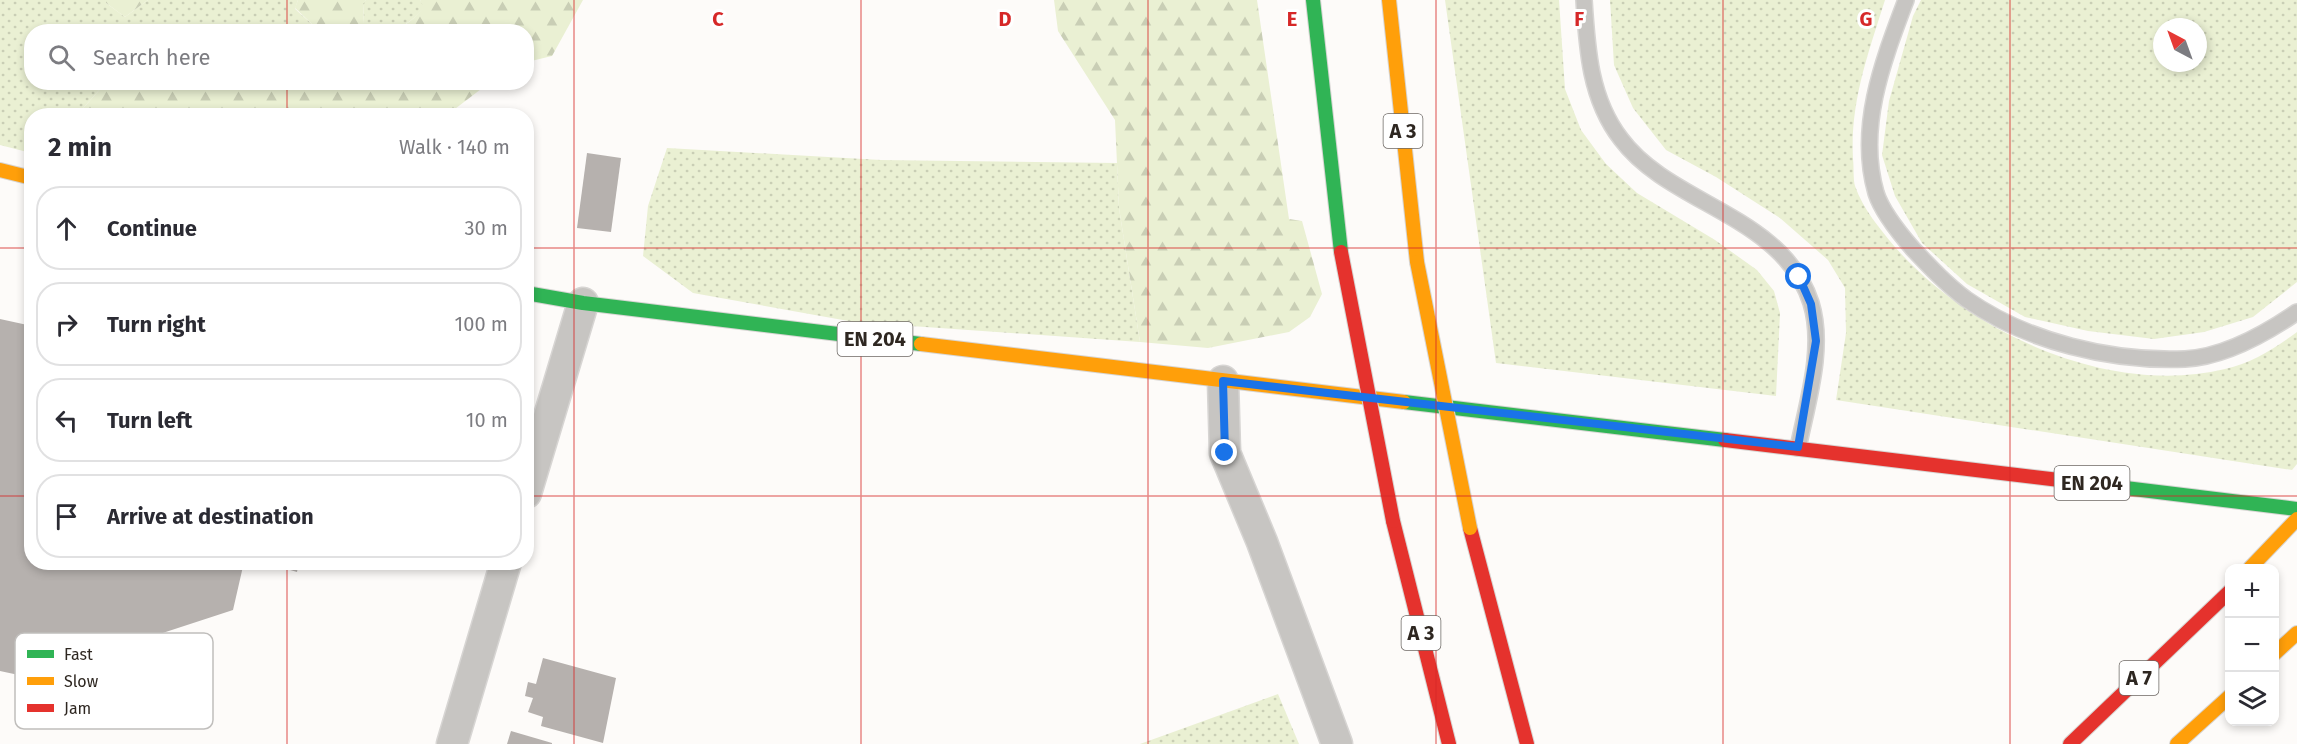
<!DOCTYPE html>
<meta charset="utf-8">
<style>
:root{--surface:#fff;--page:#f2f2f3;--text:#2b2b33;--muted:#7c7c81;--line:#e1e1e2}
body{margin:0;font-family:"Fira Sans",sans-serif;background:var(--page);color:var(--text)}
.controls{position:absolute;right:18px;bottom:18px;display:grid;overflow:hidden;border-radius:12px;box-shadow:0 3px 9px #0003}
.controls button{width:54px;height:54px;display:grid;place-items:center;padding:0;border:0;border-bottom:2px solid var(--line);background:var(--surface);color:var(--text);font:30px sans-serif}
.compass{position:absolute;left:2153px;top:18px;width:54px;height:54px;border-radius:50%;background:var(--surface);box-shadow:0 3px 9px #0003;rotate:319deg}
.stop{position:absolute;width:18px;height:18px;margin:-14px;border:4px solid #1a73e8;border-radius:50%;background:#fff}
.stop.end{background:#1a73e8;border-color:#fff;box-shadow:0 2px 6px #0008}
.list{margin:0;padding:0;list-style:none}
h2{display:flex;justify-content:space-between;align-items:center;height:78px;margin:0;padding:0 24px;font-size:26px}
h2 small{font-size:20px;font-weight:400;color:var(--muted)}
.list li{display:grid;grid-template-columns:39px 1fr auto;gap:18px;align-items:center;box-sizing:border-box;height:84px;margin:0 12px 12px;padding:0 12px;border:2px solid var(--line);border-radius:24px}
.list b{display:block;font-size:22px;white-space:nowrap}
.list em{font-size:20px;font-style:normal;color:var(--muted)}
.icon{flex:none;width:33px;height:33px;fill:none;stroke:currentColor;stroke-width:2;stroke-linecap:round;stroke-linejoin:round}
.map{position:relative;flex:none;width:2297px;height:744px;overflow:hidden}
.search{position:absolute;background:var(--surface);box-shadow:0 3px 9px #0003;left:24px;top:24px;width:510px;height:66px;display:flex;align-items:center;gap:15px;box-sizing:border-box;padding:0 21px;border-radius:24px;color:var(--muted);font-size:22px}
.panel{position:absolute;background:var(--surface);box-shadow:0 3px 9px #0003;left:24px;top:108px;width:510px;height:462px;border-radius:24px}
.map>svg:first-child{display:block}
</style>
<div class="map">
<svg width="2297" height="744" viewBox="0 0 2297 744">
<defs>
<pattern id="grass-dots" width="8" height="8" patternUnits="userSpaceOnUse" patternTransform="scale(1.5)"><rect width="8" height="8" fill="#eaf0d3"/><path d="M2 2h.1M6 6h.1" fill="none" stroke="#c9ceb5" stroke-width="1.8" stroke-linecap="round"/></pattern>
<pattern id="forest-firs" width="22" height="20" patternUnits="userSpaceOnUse" patternTransform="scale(1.5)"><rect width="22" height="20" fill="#eaf0d3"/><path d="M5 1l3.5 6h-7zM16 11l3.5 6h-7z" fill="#c9ceb5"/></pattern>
</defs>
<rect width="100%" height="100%" fill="#fdfbf9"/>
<!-- grass -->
<g fill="url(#grass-dots)" fill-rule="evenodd">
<path d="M0,0H106V3L125,17L148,0H298L295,9L312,24L302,32H32V82L121,83L102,87L77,115L32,116L31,153L0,145Z"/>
<path d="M366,0H420L425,7C406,28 392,35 364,24L363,3Z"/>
<path d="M1445,0H1559L1565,89L1581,130L1606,164L1637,193L1715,240L1757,270L1774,291L1780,313L1776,396L1496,363Z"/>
<path d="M1610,0H1885C1868,54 1850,102 1853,159C1854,167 1853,179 1855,186C1863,209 1880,229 1895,247C1970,333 2109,397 2225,369C2252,363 2275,348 2297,332V464L2292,470L1836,400L1846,333L1845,288L1828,260L1780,218L1716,177L1666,150L1633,108L1614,65Z"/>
<path d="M1921,0H2297V282L2253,317L2204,332L2154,339L2088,331L2025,317L1967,284L1922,243L1895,196L1882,155L1889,101L1913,16ZM2162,27H2198V63H2162Z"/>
<path d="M667,148L881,160L1117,163L1119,208L1140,342L854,322L693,293L643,256L648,206Z"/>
<path d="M1278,694L1299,744H1140Z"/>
</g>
<!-- forest -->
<g fill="url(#forest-firs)">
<path d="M106,0H148L125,17L106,3Z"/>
<path d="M298,0H366L363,4L364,24C391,36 407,28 424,7L420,0H583L552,56L527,62L526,32L302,31L312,24L295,8Z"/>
<path d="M1054,0H1257L1289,219L1302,221L1322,294L1310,317L1289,332L1208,348L1140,342L1119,208L1115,120L1058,31Z"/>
<path d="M121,82H489V83L447,115H77L102,87Z"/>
</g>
<!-- building -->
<g fill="#b6b1ae">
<path d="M587,153L621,158L611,232L577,228Z"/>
<path d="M0,319L32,326V562H244L233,610L28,677L0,671Z"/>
<path d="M263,562H299L297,572Z"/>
<path d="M543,658L616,678L603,743L541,726L543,717L528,712L533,698L525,696L528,682L536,684Z"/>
<path d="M511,731L552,743V744H507Z"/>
</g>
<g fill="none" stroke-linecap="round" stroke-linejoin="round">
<defs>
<g id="lane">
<path d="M1584,0C1587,49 1590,99 1621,139C1670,205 1783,215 1811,303C1825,348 1807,403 1798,448"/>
<path d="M1906,0C1883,61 1857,127 1876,193C1882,212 1900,234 1913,249C1930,267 1946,284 1966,299C2027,342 2112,362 2185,359C2225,357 2265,334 2297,312"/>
</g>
<g id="street">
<path d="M1223,381L1225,453L1262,542L1337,744"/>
<path d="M526,493L583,303"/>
<path d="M452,744L506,562"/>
</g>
<g id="fast">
<path d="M1313,0L1341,252"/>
<path d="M526,293L583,303L921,344"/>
<path d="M1404,402L1725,440"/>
<path d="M2076,482L2297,509"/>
</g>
<g id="slow">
<path d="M1389,0L1417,262"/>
<path d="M0,170L32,178"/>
<path d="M921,344L1404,402"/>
<path d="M2250,568L2297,519"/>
<path d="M2274,654L2297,633"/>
<path d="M2177,744L2230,696"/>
</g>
<g id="jam">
<path d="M1725,440L2076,482"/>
<path d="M1393,521L1449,744"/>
<path d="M1470,528L1527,744"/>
<path d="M2070,744L2230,591"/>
</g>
</defs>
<!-- lane casing -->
<use href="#lane" stroke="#d7d5d3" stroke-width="18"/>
<!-- street casing -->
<use href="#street" stroke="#d7d5d3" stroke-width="33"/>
<!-- fast casing -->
<use href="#fast" stroke="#d7d5d3" stroke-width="16"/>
<!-- slow casing -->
<use href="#slow" stroke="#d7d5d3" stroke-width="16"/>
<!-- jam casing -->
<use href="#jam" stroke="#d7d5d3" stroke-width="16"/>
<!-- lane -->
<use href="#lane" stroke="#c7c5c2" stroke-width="15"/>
<!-- street -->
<use href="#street" stroke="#c7c5c2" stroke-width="30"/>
<!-- fast -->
<use href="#fast" stroke="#30b455" stroke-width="14"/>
<!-- slow -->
<use href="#slow" stroke="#ff9f0a" stroke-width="14"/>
<!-- jam -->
<use href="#jam" stroke="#e5322d" stroke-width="14"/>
<defs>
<path id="slow-bridge" d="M1417,262L1470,528"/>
<path id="jam-bridge" d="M1341,252L1393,521"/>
</defs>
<!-- slow-bridge casing -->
<use href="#slow-bridge" stroke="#d7d5d3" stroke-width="16" stroke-linecap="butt"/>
<!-- jam-bridge casing -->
<use href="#jam-bridge" stroke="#d7d5d3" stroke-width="16" stroke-linecap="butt"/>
<!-- slow-bridge -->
<use href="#slow-bridge" stroke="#ff9f0a" stroke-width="14"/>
<!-- jam-bridge -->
<use href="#jam-bridge" stroke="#e5322d" stroke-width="14"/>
</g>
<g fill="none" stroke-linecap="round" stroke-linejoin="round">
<!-- route -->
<path stroke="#1a73e8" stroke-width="8" d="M1225,453L1223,381L1798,447L1816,341L1811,304L1799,277"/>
</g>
<!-- grid -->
<path fill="none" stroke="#d62828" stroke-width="1.5" stroke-opacity="0.55" d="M287,0V32M574,0V744M861,0V744M1148,0V744M1436,0V744M1723,0V744M2010,0V744M287,82V116M0,248H32M526,248H2297M0,496H32M526,496H2297M287,562V744"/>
<g text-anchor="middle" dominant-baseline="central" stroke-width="6" stroke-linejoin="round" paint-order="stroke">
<!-- shield labels -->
<g fill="#fff" stroke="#6d6864" stroke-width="1.5">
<rect x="1383.5" y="114" width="39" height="34" rx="4.5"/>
<rect x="837.5" y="322" width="75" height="34" rx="4.5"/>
<rect x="2054.5" y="466" width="75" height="34" rx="4.5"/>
<rect x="1401.5" y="616" width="39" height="34" rx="4.5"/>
<rect x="2119.5" y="661" width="39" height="34" rx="4.5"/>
</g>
<g font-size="20" font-weight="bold" fill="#2e2721">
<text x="1403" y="131">A 3</text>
<text x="875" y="339">EN 204</text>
<text x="2092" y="483">EN 204</text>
<text x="1421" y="633">A 3</text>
<text x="2139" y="678">A 7</text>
</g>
</g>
<!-- legend -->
<rect x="15" y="633" width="198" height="96" rx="9" fill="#fff" stroke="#c0bebc" stroke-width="1.5"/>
<rect x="27" y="650" width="27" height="8" fill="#30b455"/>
<rect x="27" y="677" width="27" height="8" fill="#ff9f0a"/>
<rect x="27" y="704" width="27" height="8" fill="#e5322d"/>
<g font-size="16" fill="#2e2721">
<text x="64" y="660">Fast</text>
<text x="64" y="687">Slow</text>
<text x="64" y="714">Jam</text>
</g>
<g font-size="20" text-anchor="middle" font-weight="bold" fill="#d62828" stroke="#fff" stroke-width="6" stroke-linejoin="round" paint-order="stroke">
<text x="718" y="26">C</text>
<text x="1005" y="26">D</text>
<text x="1292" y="26">E</text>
<text x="1579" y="26">F</text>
<text x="1866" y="26">G</text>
</g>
</svg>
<div class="controls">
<button>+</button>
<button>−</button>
<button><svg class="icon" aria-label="layers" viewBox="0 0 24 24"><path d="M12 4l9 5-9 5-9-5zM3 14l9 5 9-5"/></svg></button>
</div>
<svg class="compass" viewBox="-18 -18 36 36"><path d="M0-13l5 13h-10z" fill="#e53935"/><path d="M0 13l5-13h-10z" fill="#7c7c81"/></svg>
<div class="stop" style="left:1799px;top:277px"></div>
<div class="stop end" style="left:1225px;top:453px"></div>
<div class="search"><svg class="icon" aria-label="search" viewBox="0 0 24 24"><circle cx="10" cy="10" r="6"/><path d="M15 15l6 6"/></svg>Search here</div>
<section class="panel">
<h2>2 min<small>Walk · 140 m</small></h2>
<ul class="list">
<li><svg class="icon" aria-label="ahead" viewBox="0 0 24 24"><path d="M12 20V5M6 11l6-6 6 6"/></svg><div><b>Continue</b></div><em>30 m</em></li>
<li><svg class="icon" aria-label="right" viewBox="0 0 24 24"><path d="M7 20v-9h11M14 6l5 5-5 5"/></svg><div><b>Turn right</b></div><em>100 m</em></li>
<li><svg class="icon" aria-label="left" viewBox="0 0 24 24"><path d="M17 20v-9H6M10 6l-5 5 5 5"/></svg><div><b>Turn left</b></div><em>10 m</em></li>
<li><svg class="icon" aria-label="arrive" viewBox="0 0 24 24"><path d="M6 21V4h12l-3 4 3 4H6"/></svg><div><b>Arrive at destination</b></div></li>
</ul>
</section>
</div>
